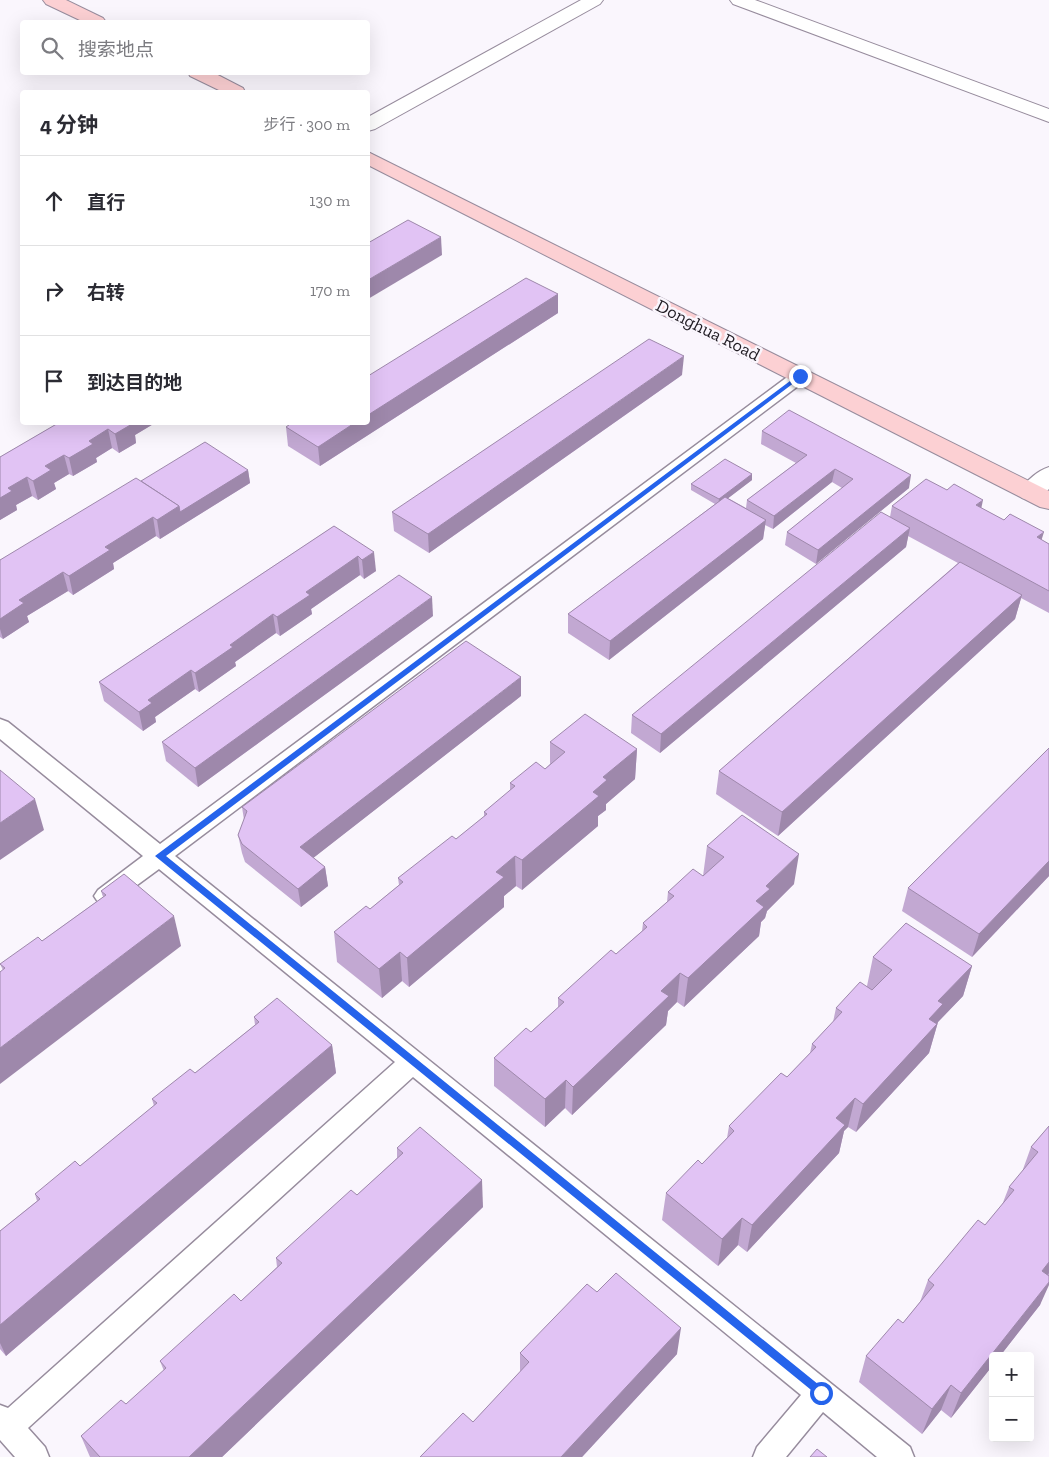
<!DOCTYPE html>
<html lang="zh">
<meta charset="utf-8">
<style>
:root{--surface:#fff;--page:#f7f7f7;--text:#2b2b33;--muted:#7c7c81;--line:#e1e1e2}
body{margin:0;font-family:"Zilla Slab","Noto Sans SC",serif;background:var(--page);color:var(--text)}
.controls{position:absolute;right:15px;bottom:15px;display:grid;overflow:hidden;border-radius:5px;box-shadow:0 5px 20px #0002}
.controls button{width:45px;height:45px;display:grid;place-items:center;padding:0;border:0;border-bottom:1px solid var(--line);background:var(--surface);color:var(--text);font:25px sans-serif}
.stop{position:absolute;width:15px;height:15px;margin:-11px;border:4px solid #2563eb;border-radius:50%;background:#fff}
.stop.end{background:#2563eb;border-color:#fff;box-shadow:0 1px 5px #0008}
.list{margin:0;padding:0;list-style:none}
h2{display:flex;justify-content:space-between;align-items:center;height:65px;margin:0;padding:0 20px;font-size:21px}
h2 small{font-size:16px;font-weight:400;color:var(--muted)}
.list li{display:grid;grid-template-columns:32px 1fr auto;gap:15px;align-items:center;box-sizing:border-box;height:90px;padding:0 20px;border-top:1px solid var(--line)}
.list b{display:block;font-size:19px;white-space:nowrap}
.list em{font-size:16px;font-style:normal;color:var(--muted)}
.icon{flex:none;width:28px;height:28px;fill:none;stroke:currentColor;stroke-width:2;stroke-linecap:round;stroke-linejoin:round}
.map{position:relative;flex:none;width:1049px;height:1457px;overflow:hidden}
.search{position:absolute;background:var(--surface);box-shadow:0 5px 20px #0002;left:20px;top:20px;width:350px;height:55px;display:flex;align-items:center;gap:12px;box-sizing:border-box;padding:0 18px;border-radius:5px;color:var(--muted);font-size:19px}
.panel{position:absolute;background:var(--surface);box-shadow:0 5px 20px #0002;left:20px;top:90px;width:350px;height:335px;border-radius:5px}
.map>svg:first-child{display:block}
</style>
<div class="map">
<svg width="1049" height="1457" viewBox="0 0 1049 1457">
<rect width="100%" height="100%" fill="#faf6fd"/>
<g fill="none" stroke-linecap="round" stroke-linejoin="round">
<defs>
<path id="lane" d="M800,371L806,372L809,376L806,380L175,856L910,1447L914,1457H877L823,1412L786,1457H753L757,1447L801,1395L413,1077L28,1428L45,1447L49,1457H15L0,1440V1405L8,1408L395,1062L159,869L114,902L106,905L98,902L94,896L98,890L143,856L0,739V719L8,722L160,844L794,372Z"/>
<g id="street">
<path d="M581,0H603L600,4L375,129L368,131V117Z"/>
<path d="M730,0H755L1049,109V122L733,4Z"/>
<path d="M1049,467V489C1040,497 1035,501 1022,498L1019,492C1026,481 1037,471 1049,467Z"/>
</g>
<g id="secondary">
<path d="M43,0H66L103,18L106,22H84L46,4Z"/>
<path d="M188,72H212L243,88L245,92H223L190,76Z"/>
<path d="M368,152L1049,491V509L1040,507L368,165Z"/>
</g>
</defs>
<!-- lane casing -->
<use href="#lane" stroke="#978c9d" stroke-width="3"/>
<!-- street casing -->
<use href="#street" stroke="#978c9d" stroke-width="2"/>
<!-- secondary casing -->
<use href="#secondary" stroke="#978c9d" stroke-width="2"/>
<!-- lane -->
<use href="#lane" fill="#fff" fill-rule="evenodd"/>
<!-- street -->
<use href="#street" fill="#fff" fill-rule="evenodd"/>
<!-- secondary -->
<use href="#secondary" fill="#fcd0d3" fill-rule="evenodd"/>
</g>
<!-- wall -->
<g fill="#c2a8d2">
<path d="M558,294V313L320,466L288,446L286,427Z"/>
<path d="M682,375L429,553L394,531L392,512Z"/>
<path d="M60,422L155,423L135,435L136,443L119,453L112,448L96,458L97,462L73,476L69,474L54,483L56,489L38,500L32,496L16,505L17,510L0,520V457Z"/>
<path d="M762,431L909,488L816,564L785,545L787,532L842,488L832,482L773,529L765,525L763,539L609,660L568,633V614L715,504L691,490V484L752,474V480L728,498L746,508L747,500L796,463L761,444Z"/>
<path d="M248,470L250,483L160,539L156,536L113,563L114,569L73,595L68,591L27,616L29,622L3,639L0,637V560L141,481Z"/>
<path d="M892,506L981,508L1049,544V613L1021,598L1015,619L778,836L716,794L719,771L958,563L908,536L906,547L660,753L631,733L632,715L890,517Z"/>
<path d="M334,526L376,571L364,579L360,575L311,609L312,614L280,636L276,633L235,662L236,666L199,692L195,689L155,717L156,722L143,731L104,701L99,682Z"/>
<path d="M433,616L198,787L166,761L162,742Z"/>
<path d="M521,696L313,858L325,867L328,886L301,907L245,862L242,853L238,835L244,820L242,807Z"/>
<path d="M550,742L637,749L635,779L606,804V810L598,816V826L522,890L516,886L504,896V907L409,987L402,981L382,998L337,962L334,932L370,909L399,885L398,878L456,839L484,817V812L510,791V783L545,769L550,764Z"/>
<path d="M1049,748V876L972,957L902,911L908,888Z"/>
<path d="M707,846L794,884L767,911L765,918L761,922L759,936L684,1007L677,1002L668,1011L666,1025L572,1115L565,1108L545,1127L494,1086V1058L531,1032L558,1008V998L616,954L642,931L643,923L667,902L668,892L703,876Z"/>
<path d="M101,891L181,946L3,970L0,964L42,941L103,897Z"/>
<path d="M873,957L972,966L963,996L938,1022L929,1053L856,1132L848,1127L844,1131L839,1153L747,1252L738,1245L718,1266L662,1220L666,1193L702,1164L727,1138L729,1126L787,1077L810,1053L812,1044L833,1022L836,1008L867,986Z"/>
<path d="M254,1017L332,1045L336,1073L6,1356L0,1349V1231L37,1201L35,1194L80,1166L154,1106L152,1099L195,1073L255,1025Z"/>
<path d="M1049,1126V1276H1048L1040,1305L1000,1356H993V1365L951,1418L941,1410L922,1434L859,1382L866,1356L903,1323L920,1302L928,1280L985,1225L1002,1205L1009,1187L1022,1172L1031,1147Z"/>
<path d="M397,1148L483,1207L222,1457H90L81,1436L126,1404L164,1371L160,1361L241,1301L277,1267L276,1258L357,1195L397,1158Z"/>
<path d="M597,1292L677,1354L582,1457H420L473,1422L520,1372V1353Z"/>
</g>
<!-- shaded-wall -->
<g fill="#9e88ab">
<path d="M441,237L442,255L368,299V280Z"/>
<path d="M558,294V313L320,466L318,447L356,422H368V415Z"/>
<path d="M684,356L682,375L429,553L428,534Z"/>
<path d="M126,422L155,423L135,435L136,443L119,453L115,434Z"/>
<path d="M108,429L112,448L96,458L97,462L73,476L69,458L89,441Z"/>
<path d="M64,455L69,474L54,483L56,489L38,500L33,481L45,466Z"/>
<path d="M835,469L832,482L773,529L774,516Z"/>
<path d="M248,470L250,483L160,539L157,520L179,506Z"/>
<path d="M752,474V480L718,506L719,499Z"/>
<path d="M911,475L909,488L816,564L818,550Z"/>
<path d="M27,477L32,496L16,505L17,510L0,520V498L8,488Z"/>
<path d="M983,500L979,519L976,505Z"/>
<path d="M153,517L156,536L113,563L114,569L73,595L69,576L105,547Z"/>
<path d="M766,520L763,539L609,660L610,641Z"/>
<path d="M910,528L906,547L660,753L661,734Z"/>
<path d="M1044,532L1038,551L1037,537Z"/>
<path d="M374,552L376,571L364,579L362,560Z"/>
<path d="M358,556L360,575L311,609L312,614L280,636L277,617L306,592Z"/>
<path d="M63,572L68,591L27,616L29,622L3,639L0,629V619L19,600Z"/>
<path d="M1022,595L1015,619L778,836L782,812Z"/>
<path d="M432,597L433,616L198,787L195,768Z"/>
<path d="M273,614L276,633L235,662L236,666L199,692L195,673L230,645Z"/>
<path d="M191,670L195,689L155,717L156,722L143,731L139,712L148,700Z"/>
<path d="M521,677V696L303,866L300,847Z"/>
<path d="M637,749L635,779L606,804V810L598,816V826L522,890V860L593,792L603,777Z"/>
<path d="M35,799L44,830L0,860V823Z"/>
<path d="M799,854L794,884L767,911L765,918L761,922L759,936L684,1007L688,978L756,901L766,886Z"/>
<path d="M515,856L516,886L504,896V907L409,987L407,958L496,872Z"/>
<path d="M1049,861V876L972,957L979,934Z"/>
<path d="M325,867L328,886L301,907L298,889Z"/>
<path d="M174,916L181,946L0,1084V1048Z"/>
<path d="M400,952L402,981L382,998L379,969Z"/>
<path d="M972,966L963,996L938,1022L929,1053L856,1132L863,1104L929,1019L938,1001Z"/>
<path d="M680,973L677,1002L668,1011L666,1025L572,1115L573,1087L661,991Z"/>
<path d="M332,1045L336,1073L6,1356L0,1343V1325Z"/>
<path d="M566,1080L565,1108L545,1127V1099Z"/>
<path d="M855,1098L848,1127L844,1131L839,1153L747,1252L752,1225L836,1118Z"/>
<path d="M482,1180L483,1207L222,1457H189Z"/>
<path d="M742,1218L738,1245L718,1266L722,1239Z"/>
<path d="M1049,1262V1273L1048,1275L1031,1298L1042,1271Z"/>
<path d="M1049,1282V1285L1040,1305L1000,1356H993V1365L951,1418L961,1393Z"/>
<path d="M681,1328L677,1354L582,1457H561Z"/>
<path d="M951,1385L941,1410L922,1434L932,1409Z"/>
</g>
<!-- building -->
<g fill="#e1c3f4" stroke="#9e88ab">
<path d="M408,220L441,237L368,280V243Z"/>
<path d="M526,278L558,294L368,415V376Z"/>
<path d="M649,339L684,356L428,534L392,512Z"/>
<path d="M789,410L911,475L818,550L787,532L853,479L835,469L774,516L747,500L807,455L762,431Z"/>
<path d="M60,422H130L132,424L115,434L108,429L89,441L93,444L69,458L64,455L45,466L51,470L33,481L27,477L8,488L12,491L0,498V457Z"/>
<path d="M293,422H356L318,447L286,427Z"/>
<path d="M205,442L248,470L180,512L179,506L141,481Z"/>
<path d="M725,459L752,474L719,499L691,484Z"/>
<path d="M136,478L179,506L157,520L153,517L105,547L110,550L69,576L63,572L19,600L24,603L0,619V560Z"/>
<path d="M926,479L947,490L954,484L983,500L976,505L1004,520L1010,514L1044,532L1037,537L1049,544V591L892,506Z"/>
<path d="M725,497L766,520L610,641L568,614Z"/>
<path d="M881,512L910,528L661,734L632,715Z"/>
<path d="M334,526L374,552L362,560L358,556L306,592L310,595L277,617L273,614L230,645L233,647L195,673L191,670L148,700L152,703L139,712L99,682Z"/>
<path d="M960,562L1022,595L782,812L719,771Z"/>
<path d="M399,575L432,597L195,768L162,742Z"/>
<path d="M466,641L521,677L300,847L325,867L298,889L242,844L238,835L247,811L242,807Z"/>
<path d="M585,714L637,749L603,777L607,780L593,792L599,796L522,860L515,856L496,872L504,877L407,958L400,952L379,969L334,932L366,906L370,909L403,882L398,878L452,836L456,839L487,814L484,812L515,786L510,783L536,762L545,769L565,752L550,742Z"/>
<path d="M1049,748V861L979,934L908,888Z"/>
<path d="M0,770L35,799L0,823Z"/>
<path d="M742,815L799,854L766,886L770,889L756,901L764,907L688,978L680,973L661,991L669,996L573,1087L566,1080L545,1099L494,1058L526,1028L531,1032L564,1002L558,998L611,950L616,954L647,927L643,923L674,896L668,892L693,869L703,876L724,857L707,846Z"/>
<path d="M124,874L174,916L0,1048V972L5,968L0,964L38,937L42,941L106,895L101,891Z"/>
<path d="M906,923L972,966L938,1001L943,1004L929,1019L937,1024L863,1104L855,1098L836,1118L845,1125L752,1225L742,1218L722,1239L666,1193L698,1160L702,1164L734,1131L729,1126L781,1073L787,1077L816,1047L812,1044L842,1012L836,1008L860,982L872,990L892,970L873,957Z"/>
<path d="M277,998L332,1045L0,1325V1231L40,1199L35,1194L75,1161L80,1166L157,1103L152,1099L190,1069L195,1073L259,1022L254,1017Z"/>
<path d="M1049,1126V1262L1042,1271L1049,1276V1282L961,1393L951,1385L932,1409L866,1356L898,1319L903,1323L934,1285L928,1280L978,1220L985,1225L1014,1190L1009,1187L1038,1152L1031,1147Z"/>
<path d="M420,1127L482,1180L189,1457H100L81,1436L121,1400L126,1404L166,1368L160,1361L234,1294L241,1301L282,1263L276,1258L351,1190L357,1195L403,1153L397,1148Z"/>
<path d="M616,1273L681,1328L561,1457H420L463,1413L473,1422L529,1362L520,1353L587,1284L597,1292Z"/>
<path d="M817,1449L827,1457H810Z"/>
</g>
<!-- route -->
<path fill="#2563eb" d="M798,375L803,376L166,856L824,1389V1397L821,1398L155,856Z"/>
<g text-anchor="middle" dominant-baseline="central" stroke-width="5" stroke-linejoin="round" paint-order="stroke">
<!-- street labels -->
<g font-size="18" fill="#201c23" stroke="#faf6fd">
<text transform="translate(708 330) rotate(27)">Donghua Road</text>
</g>
</g>
</svg>
<div class="controls">
<button>+</button>
<button>−</button>
</div>
<div class="stop" style="left:821px;top:1393px"></div>
<div class="stop end" style="left:800px;top:376px"></div>
<div class="search"><svg class="icon" aria-label="search" viewBox="0 0 24 24"><circle cx="10" cy="10" r="6"/><path d="M15 15l6 6"/></svg>搜索地点</div>
<section class="panel">
<h2>4 分钟<small>步行 · 300 m</small></h2>
<ul class="list">
<li><svg class="icon" aria-label="ahead" viewBox="0 0 24 24"><path d="M12 20V5M6 11l6-6 6 6"/></svg><div><b>直行</b></div><em>130 m</em></li>
<li><svg class="icon" aria-label="right" viewBox="0 0 24 24"><path d="M7 20v-9h11M14 6l5 5-5 5"/></svg><div><b>右转</b></div><em>170 m</em></li>
<li><svg class="icon" aria-label="arrive" viewBox="0 0 24 24"><path d="M6 21V4h12l-3 4 3 4H6"/></svg><div><b>到达目的地</b></div></li>
</ul>
</section>
</div>
